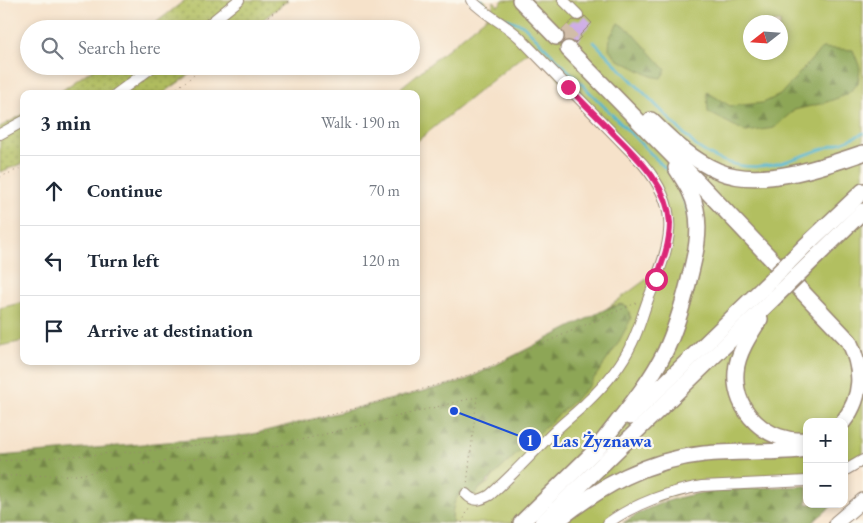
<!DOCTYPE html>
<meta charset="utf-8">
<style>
:root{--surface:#fff;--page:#f6f6f7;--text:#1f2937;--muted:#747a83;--line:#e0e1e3}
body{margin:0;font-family:"EB Garamond",serif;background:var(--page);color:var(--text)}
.controls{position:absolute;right:15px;bottom:15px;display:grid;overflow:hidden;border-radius:10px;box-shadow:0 2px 8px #0003}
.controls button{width:45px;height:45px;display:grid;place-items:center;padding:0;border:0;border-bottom:1px solid var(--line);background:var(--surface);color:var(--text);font:25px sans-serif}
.compass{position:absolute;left:743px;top:15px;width:45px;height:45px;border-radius:50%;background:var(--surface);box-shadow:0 2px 8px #0003;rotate:253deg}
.stop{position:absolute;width:15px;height:15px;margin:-11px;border:4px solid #db2777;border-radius:50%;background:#fff}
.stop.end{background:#db2777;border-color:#fff;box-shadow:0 1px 5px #0008}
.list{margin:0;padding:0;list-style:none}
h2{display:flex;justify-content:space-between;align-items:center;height:65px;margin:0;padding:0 20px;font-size:21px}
h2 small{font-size:16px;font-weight:400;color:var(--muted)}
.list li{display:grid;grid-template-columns:32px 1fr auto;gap:15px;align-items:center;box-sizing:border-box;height:70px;padding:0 20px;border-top:1px solid var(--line)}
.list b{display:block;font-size:19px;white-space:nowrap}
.list em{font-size:16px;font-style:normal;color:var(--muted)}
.icon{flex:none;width:28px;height:28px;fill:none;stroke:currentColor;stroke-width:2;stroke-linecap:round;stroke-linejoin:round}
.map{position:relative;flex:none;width:863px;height:523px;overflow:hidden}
.search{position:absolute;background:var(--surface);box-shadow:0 2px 8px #0003;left:20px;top:20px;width:400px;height:55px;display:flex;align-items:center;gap:12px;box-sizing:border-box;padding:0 18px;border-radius:28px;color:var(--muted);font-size:19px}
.panel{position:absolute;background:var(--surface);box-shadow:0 2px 8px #0003;left:20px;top:90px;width:400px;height:275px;border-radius:10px}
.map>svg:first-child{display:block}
</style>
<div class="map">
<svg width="863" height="523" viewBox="0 0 863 523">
<defs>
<pattern id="forest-firs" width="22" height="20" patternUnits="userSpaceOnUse" patternTransform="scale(1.25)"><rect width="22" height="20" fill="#8da657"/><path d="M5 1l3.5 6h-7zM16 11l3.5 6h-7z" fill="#748747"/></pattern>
<pattern id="garden-dots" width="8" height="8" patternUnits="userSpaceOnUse" patternTransform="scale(1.25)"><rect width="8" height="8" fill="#b2bf61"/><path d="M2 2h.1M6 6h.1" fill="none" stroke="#929b4f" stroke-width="1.8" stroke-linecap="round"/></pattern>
</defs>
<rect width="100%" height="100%" fill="#fbf7ec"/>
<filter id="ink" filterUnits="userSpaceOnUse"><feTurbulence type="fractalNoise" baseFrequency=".02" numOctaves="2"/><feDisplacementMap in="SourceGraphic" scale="10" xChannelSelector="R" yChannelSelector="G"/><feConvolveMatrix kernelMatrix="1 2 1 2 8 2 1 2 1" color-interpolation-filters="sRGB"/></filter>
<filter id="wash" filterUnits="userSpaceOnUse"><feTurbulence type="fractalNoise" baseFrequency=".0096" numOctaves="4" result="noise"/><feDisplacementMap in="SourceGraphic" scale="20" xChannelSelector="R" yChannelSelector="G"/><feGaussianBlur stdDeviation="1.12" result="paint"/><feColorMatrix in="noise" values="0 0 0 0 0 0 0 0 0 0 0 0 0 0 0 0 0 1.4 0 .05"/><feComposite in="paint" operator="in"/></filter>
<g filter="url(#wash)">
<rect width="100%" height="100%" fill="#f6e2ca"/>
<!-- grass -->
<g fill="#b2bf61" stroke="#767440" fill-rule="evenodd">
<path d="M471,0H484L492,9L494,1L498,6L503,0H863V278L862,284L863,294V457L844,469V422H807V481L693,487L603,523H452C452,512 452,501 461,493L471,495L489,482L615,305L606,309L652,275L663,242L665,220L655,182L531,49L416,142V94H393L488,16ZM750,22H780V52H750Z"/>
<path d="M24,302V341L0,346V308Z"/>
</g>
<!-- forest -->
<g fill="url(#forest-firs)" stroke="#64683a">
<path d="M618,23L631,31L666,70L661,78L651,76L617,59L609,49L610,37Z"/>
<path d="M822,48L853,50L860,68L858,84L846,95L824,103L794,110L774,128L746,132L708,112L707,92L730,106L763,103L780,95Z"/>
<path d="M621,304L627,306L631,319L616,347L588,387L472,496H465L461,493C452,501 452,512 452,523H0V456L249,435L464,381L606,309Z"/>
<path d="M807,486V504H834L812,523H623C678,485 743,489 807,486Z"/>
</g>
<!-- garden -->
<g fill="url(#garden-dots)" stroke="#767440">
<path d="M185,0H288L251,29H148Z"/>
<path d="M97,66H202L162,94H57Z"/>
<path d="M24,114V163L0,172V127Z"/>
</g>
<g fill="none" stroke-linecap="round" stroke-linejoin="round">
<!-- stream -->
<g stroke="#4fb4ce" stroke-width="2.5">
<path d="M480,0L487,8"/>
<path d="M495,14L523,25L671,174"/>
<path d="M594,42L696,146C739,177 770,168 816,151C832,146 848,141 863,133"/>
<path d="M679,187L689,214L690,232"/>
</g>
</g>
<g id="blocks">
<!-- building -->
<path fill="#cdace6" d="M585,16L592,23L580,35L581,37L575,43L570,40H565V35L562,30L573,20L580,21Z"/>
</g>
</g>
<g filter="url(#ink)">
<use href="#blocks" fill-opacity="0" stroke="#988674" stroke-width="1"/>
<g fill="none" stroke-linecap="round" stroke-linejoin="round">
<!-- highway-tunnel -->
<path stroke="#d1bda8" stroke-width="15" stroke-dasharray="15 8" stroke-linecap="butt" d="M562,30L575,43"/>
<defs>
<g id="minor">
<path d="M563,0L578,15"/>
<path d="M203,29L239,0"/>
<path d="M116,94L154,66"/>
<path d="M0,134L24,121"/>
<path d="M844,471L863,460"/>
<path d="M466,494C474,503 481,500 490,495C513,475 533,452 555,431C565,421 576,413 586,403C603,387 622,365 632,343C639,329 643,312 649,297C670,245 684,212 643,164L519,37C504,23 485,15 471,0"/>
<path d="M608,523C634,504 670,491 702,486L807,481"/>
</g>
<path id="major" d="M836,523L863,500"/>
<g id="highway">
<path d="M520,0L556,37"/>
<path d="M568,49L701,185L849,341C863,370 863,396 843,422"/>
<path d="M651,120C671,140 692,160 718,171C759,189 822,167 863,153"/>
<path d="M805,246L863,191"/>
<path d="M816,257L863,211"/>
<path d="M760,319C750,334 737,354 736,372C733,412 768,444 807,440"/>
<path d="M630,417L766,285"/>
<path d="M595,451C619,419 647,388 665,352C676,329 683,304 689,280C695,256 701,233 696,209C693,193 684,181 676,168"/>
<path d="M557,521C601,486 647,460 704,454C738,450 773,454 807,449"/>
<path d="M521,523L601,445"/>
<path d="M542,523L776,296"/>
</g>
</defs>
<!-- minor casing -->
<use href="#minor" stroke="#988674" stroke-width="12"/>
<!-- major casing -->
<use href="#major" stroke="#988674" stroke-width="16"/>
<!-- highway casing -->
<use href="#highway" stroke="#988674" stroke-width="18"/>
<!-- path -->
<g stroke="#988674" stroke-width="1" stroke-dasharray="1 4" stroke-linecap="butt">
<path d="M252,29L291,0"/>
<path d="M169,94L206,66"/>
<path d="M0,177L24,167"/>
<path d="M0,461L172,449L237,438L350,410L468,376L636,303"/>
<path d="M0,476L78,475L132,465L248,453L477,397L467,485"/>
<path d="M462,523L469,508"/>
</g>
<!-- minor -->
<use href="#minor" stroke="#fff" stroke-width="10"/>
<!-- major -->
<use href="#major" stroke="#fff" stroke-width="14"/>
<!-- highway -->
<use href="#highway" stroke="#fff" stroke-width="15"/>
<defs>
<g id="highway-bridge">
<path d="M766,285L805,246"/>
<path d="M776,296L816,257"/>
</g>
</defs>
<!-- highway-bridge casing -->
<use href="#highway-bridge" stroke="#988674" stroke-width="18" stroke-linecap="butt"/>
<!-- highway-bridge -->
<use href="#highway-bridge" stroke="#fff" stroke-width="15"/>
</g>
</g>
<g fill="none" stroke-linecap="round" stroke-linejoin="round" filter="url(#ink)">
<!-- route -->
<path stroke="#db2777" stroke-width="6" d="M568,87C583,103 599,118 614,134C639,159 668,186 670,223C670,243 663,261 656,279"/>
</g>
<!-- callouts -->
<path fill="none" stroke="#1d4ed8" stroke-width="2" d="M454 411L530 440"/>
<g fill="#1d4ed8" stroke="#fbf7ec" stroke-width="2">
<circle cx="454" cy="411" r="5"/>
<circle cx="530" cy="440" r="12"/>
</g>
<g font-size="15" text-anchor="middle" font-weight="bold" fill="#fff">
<text x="530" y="446">1</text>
</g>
<g font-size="19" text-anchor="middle" font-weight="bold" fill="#1d4ed8" stroke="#fbf7ec" stroke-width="4.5" stroke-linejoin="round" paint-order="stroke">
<text x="602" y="447">Las Żyznawa</text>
</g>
</svg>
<div class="controls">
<button>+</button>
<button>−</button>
</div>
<svg class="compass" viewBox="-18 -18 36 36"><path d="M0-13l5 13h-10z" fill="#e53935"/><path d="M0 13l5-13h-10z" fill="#747a83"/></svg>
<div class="stop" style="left:656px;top:279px"></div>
<div class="stop end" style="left:568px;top:87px"></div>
<div class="search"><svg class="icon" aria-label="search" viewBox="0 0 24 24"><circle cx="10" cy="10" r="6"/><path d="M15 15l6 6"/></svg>Search here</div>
<section class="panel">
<h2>3 min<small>Walk · 190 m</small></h2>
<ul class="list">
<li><svg class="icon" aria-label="ahead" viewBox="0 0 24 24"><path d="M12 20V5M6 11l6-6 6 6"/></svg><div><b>Continue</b></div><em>70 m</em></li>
<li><svg class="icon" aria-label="left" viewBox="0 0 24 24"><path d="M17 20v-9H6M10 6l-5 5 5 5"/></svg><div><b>Turn left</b></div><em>120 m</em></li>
<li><svg class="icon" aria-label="arrive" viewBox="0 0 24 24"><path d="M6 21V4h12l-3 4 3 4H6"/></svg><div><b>Arrive at destination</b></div></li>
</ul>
</section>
</div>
